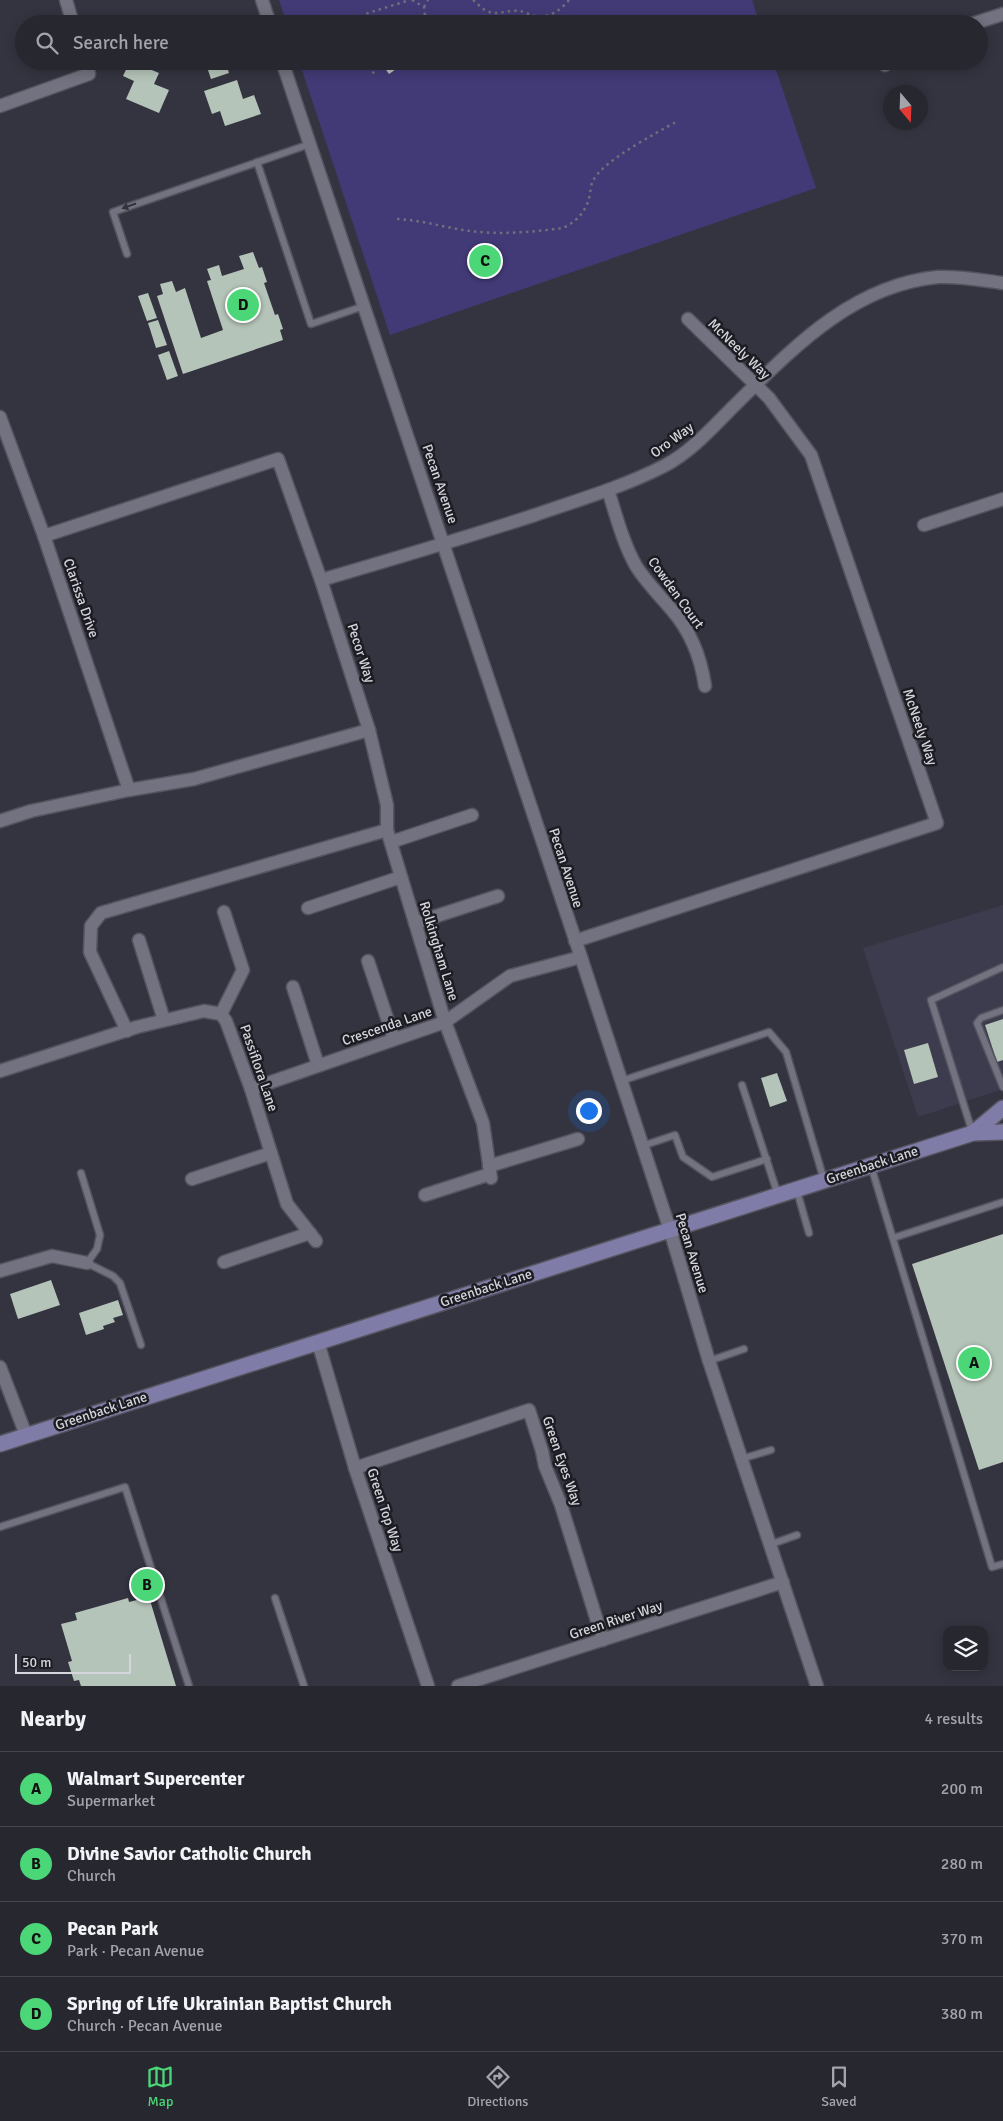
<!DOCTYPE html>
<meta charset="utf-8">
<style>
:root{--surface:#272730;--page:#2f2f38;--text:#f1f3f6;--muted:#a4a5ab;--line:#43444c;--accent:#4bd677}
body{margin:0;font-family:Signika,sans-serif;background:var(--page);color:var(--text)}
.controls{position:absolute;right:15px;bottom:15px;display:grid;overflow:hidden;border-radius:10px;box-shadow:0 2px 12px #0003}
.controls button{width:45px;height:45px;display:grid;place-items:center;padding:0;border:0;border-bottom:1px solid var(--line);background:var(--surface);color:var(--text);font:25px sans-serif}
.compass{position:absolute;left:883px;top:85px;width:45px;height:45px;border-radius:50%;background:var(--surface);box-shadow:0 2px 12px #0003;rotate:161deg}
.scale{position:absolute;left:15px;bottom:12px;width:116px;box-sizing:border-box;padding-left:5px;border:2px solid #d5d5dd;border-top:0;font-size:14px;line-height:18px;white-space:nowrap;color:#d5d5dd;-webkit-text-stroke:4px #1c1c22;paint-order:stroke}
.you{position:absolute;left:588px;top:1110px;width:18px;height:18px;margin:-12px;border:4px solid #fff;border-radius:50%;background:#1a73e8;box-shadow:0 0 0 8px #1a73e833}
.badge{display:grid;place-items:center;width:32px;height:32px;border-radius:50%;background:var(--accent);color:#111;font-size:16px;font-weight:700}
.pin{position:absolute;translate:-50% -50%;border:2px solid #fff;box-shadow:0 1px 5px #0006}
.list{margin:0;padding:0;list-style:none}
h2{display:flex;justify-content:space-between;align-items:center;height:65px;margin:0;padding:0 20px;font-size:21px}
h2 small{font-size:16px;font-weight:400;color:var(--muted)}
.list li{display:grid;grid-template-columns:32px 1fr auto;gap:15px;align-items:center;box-sizing:border-box;height:75px;padding:0 20px;border-top:1px solid var(--line)}
.list b{display:block;font-size:19px;white-space:nowrap}
.list p{margin:0;font-size:16px;white-space:nowrap;color:var(--muted)}
.list em{font-size:16px;font-style:normal;color:var(--muted)}
.icon{flex:none;width:28px;height:28px;fill:none;stroke:currentColor;stroke-width:2;stroke-linecap:round;stroke-linejoin:round}
.map{position:relative;flex:none;width:1003px;height:1686px;overflow:hidden}
.search{position:absolute;background:var(--surface);box-shadow:0 2px 12px #0003;left:15px;right:15px;top:15px;height:55px;display:flex;align-items:center;gap:12px;box-sizing:border-box;padding:0 18px;border-radius:28px;color:var(--muted);font-size:19px}
.sheet{height:365px;background:var(--surface)}
nav{display:flex;justify-content:space-around;align-items:center;box-sizing:border-box;height:70px;border-top:1px solid var(--line);background:var(--surface);font-size:14px;color:var(--muted)}
nav a{display:grid;justify-items:center;gap:2px}
nav .on{color:var(--accent)}
.map>svg:first-child{display:block}
</style>
<div class="map">
<svg width="1003" height="1686" viewBox="0 0 1003 1686">
<rect width="100%" height="100%" fill="#343440"/>
<!-- built -->
<path fill="#3d3c4f" d="M1003,905V1089L918,1117L863,948Z"/>
<!-- green -->
<g fill="#423a76">
<path d="M279,0H752L760,24H287Z"/>
<path d="M299,61H773L816,188L390,335Z"/>
</g>
<!-- building -->
<g fill="#b5c4b8">
<path d="M130,61L159,73L154,84L169,90L159,113L126,99L134,81L123,76Z"/>
<path d="M205,61H225L229,73L211,79Z"/>
<path d="M380,61H395L399,67L389,74Z"/>
<path d="M237,80L243,99L254,95L261,114L225,126L220,111L212,114L204,91Z"/>
<path d="M253,252L259,268L262,267L267,282L264,283L275,315L278,314L283,329L280,330L283,340L183,374L157,296L163,294L160,284L172,281L176,292L185,288L201,338L223,330L207,281L211,280L207,269L219,265L222,276L244,269L239,256Z"/>
<path d="M148,293L157,318L147,321L138,296Z"/>
<path d="M158,320L167,345L156,348L148,323Z"/>
<path d="M169,351L178,376L167,380L158,355Z"/>
<path d="M1003,1019V1060L997,1062L985,1025Z"/>
<path d="M928,1043L938,1077L914,1084L904,1050Z"/>
<path d="M777,1073L787,1101L770,1107L761,1078Z"/>
<path d="M1003,1234V1462L979,1470L912,1264Z"/>
<path d="M51,1280L60,1305L18,1319L10,1294Z"/>
<path d="M118,1300L123,1315L113,1318L115,1322L103,1326L104,1329L86,1335L79,1313Z"/>
<path d="M149,1597L176,1686H81L79,1680L74,1681L68,1662L72,1661L61,1624L77,1620L75,1613L128,1598L129,1602Z"/>
</g>
<g fill="none" stroke-linecap="round" stroke-linejoin="round">
<defs>
<g id="service">
<path d="M257,162L311,324L364,306"/>
<path d="M127,254L113,212L310,144"/>
<path d="M1003,1010L981,1018L977,1023L1003,1087"/>
<path d="M621,1081L769,1032L786,1052L824,1180"/>
<path d="M742,1085L778,1195"/>
<path d="M972,1131L931,1000L1003,967"/>
<path d="M642,1146L675,1135L683,1157L712,1177L767,1159"/>
<path d="M871,1166L992,1567L1003,1564"/>
<path d="M81,1173L100,1235L97,1249L87,1263L113,1276L120,1283L141,1345"/>
<path d="M797,1191L809,1233"/>
<path d="M893,1238L1003,1202"/>
<path d="M709,1361L744,1349"/>
<path d="M741,1459L771,1450"/>
<path d="M0,1527L125,1487L189,1686"/>
<path d="M769,1545L797,1535"/>
<path d="M275,1598L304,1686"/>
</g>
<g id="minor">
<path d="M66,0L73,24"/>
<path d="M262,0L270,24"/>
<path d="M972,24L1003,14"/>
<path d="M282,61L581,957L670,1230L709,1361L817,1686"/>
<path d="M885,65L889,61"/>
<path d="M0,106L89,74L85,61"/>
<path d="M0,417L44,536L129,790"/>
<path d="M608,490C616,515 623,543 636,566C646,582 660,596 672,610C691,632 701,658 705,686"/>
<path d="M924,525L1003,499"/>
<path d="M321,580C393,559 464,538 535,515C578,500 623,487 664,466C691,452 713,427 734,406C792,349 852,285 938,277C960,276 981,280 1003,283"/>
<path d="M369,730L387,805V830L445,1022L483,1123L491,1178"/>
<path d="M0,821L31,811L129,790L194,779L369,730L321,580L278,459L44,536"/>
<path d="M391,842L472,815"/>
<path d="M308,908L401,877"/>
<path d="M415,923L498,896"/>
<path d="M139,940L164,1020"/>
<path d="M575,941L937,823L811,455L769,398L688,319"/>
<path d="M368,961L394,1039"/>
<path d="M293,987L318,1065"/>
<path d="M221,1014L243,970L224,912"/>
<path d="M127,1031L90,952L91,926L101,913L387,830"/>
<path d="M0,1071L137,1027L204,1011L221,1014L226,1021L251,1089L287,1204L316,1241"/>
<path d="M251,1089L445,1022L510,976L581,957"/>
<path d="M489,1166L578,1139"/>
<path d="M192,1179L271,1153"/>
<path d="M425,1195L490,1174"/>
<path d="M224,1262L310,1233"/>
<path d="M0,1271L52,1256L87,1263"/>
<path d="M318,1342L355,1468L428,1686"/>
<path d="M0,1367L26,1435"/>
<path d="M355,1468L529,1410L542,1451L545,1466L561,1505L603,1640"/>
<path d="M458,1686L783,1582"/>
</g>
<g id="primary">
<path d="M973,1133L1003,1108"/>
<path d="M0,1444L973,1133L1003,1132"/>
</g>
</defs>
<!-- service casing -->
<use href="#service" stroke="#54535e" stroke-width="9"/>
<!-- minor casing -->
<use href="#minor" stroke="#54535e" stroke-width="15"/>
<!-- primary casing -->
<use href="#primary" stroke="#54535e" stroke-width="18"/>
<!-- path -->
<g stroke="#6f6f79" stroke-width="2.5" stroke-dasharray="2.5 4" stroke-linecap="butt">
<path d="M412,0L424,7L426,24"/>
<path d="M473,0C477,3 481,8 485,10C496,17 508,9 520,11C525,12 530,15 535,16C548,19 561,10 569,0"/>
<path d="M424,7L428,0"/>
<path d="M367,24L363,18L365,14L410,0"/>
<path d="M365,61L375,75"/>
<path d="M376,61L382,68"/>
<path d="M397,219C422,220 446,228 470,231C500,235 533,232 563,228C578,221 588,209 590,193C591,189 591,183 594,179C605,160 656,133 676,122"/>
</g>
<!-- service -->
<use href="#service" stroke="#727280" stroke-width="6"/>
<!-- minor -->
<use href="#minor" stroke="#727280" stroke-width="12"/>
<!-- primary -->
<use href="#primary" stroke="#7f7ca7" stroke-width="15"/>
</g>
<!-- one-way arrows -->
<defs><path id="oneway-solid" d="M-6-.8H1V-3.2L6.5 0L1 3.2V.8H-6Z" transform="scale(1.25)"/></defs>
<use fill="#32323a" href="#oneway-solid" transform="translate(129 206) rotate(161)"/>
<g text-anchor="middle" dominant-baseline="central" stroke-width="5" stroke-linejoin="round" paint-order="stroke">
<!-- street labels -->
<g font-size="14" fill="#d5d5dd" stroke="#1c1c22">
<text transform="translate(739 349) rotate(44)">McNeely Way</text>
<text transform="translate(672 440) rotate(-36)">Oro Way</text>
<text transform="translate(440 484) rotate(71)">Pecan Avenue</text>
<text transform="translate(676 593) rotate(54)">Cowden Court</text>
<text transform="translate(81 598) rotate(71)">Clarissa Drive</text>
<text transform="translate(361 653) rotate(72)">Pecor Way</text>
<text transform="translate(920 727) rotate(71)">McNeely Way</text>
<text transform="translate(566 868) rotate(72)">Pecan Avenue</text>
<text transform="translate(439 951) rotate(73)">Rolkingham Lane</text>
<text transform="translate(387 1026) rotate(-19)">Crescenda Lane</text>
<text transform="translate(259 1068) rotate(71)">Passiflora Lane</text>
<text transform="translate(872 1165) rotate(-18)">Greenback Lane</text>
<text transform="translate(692 1253) rotate(73)">Pecan Avenue</text>
<text transform="translate(486 1288) rotate(-18)">Greenback Lane</text>
<text transform="translate(101 1411) rotate(-18)">Greenback Lane</text>
<text transform="translate(562 1461) rotate(71)">Green Eyes Way</text>
<text transform="translate(385 1510) rotate(72)">Green Top Way</text>
<text transform="translate(616 1620) rotate(-18)">Green River Way</text>
</g>
</g>
</svg>
<div class="controls">
<button><svg class="icon" aria-label="layers" viewBox="0 0 24 24"><path d="M12 4l9 5-9 5-9-5zM3 14l9 5 9-5"/></svg></button>
</div>
<svg class="compass" viewBox="-18 -18 36 36"><path d="M0-13l5 13h-10z" fill="#e53935"/><path d="M0 13l5-13h-10z" fill="#a4a5ab"/></svg>
<div class="scale">50 m</div>
<div class="you"></div>
<div class="pin badge" style="left:974px;top:1363px">A</div>
<div class="pin badge" style="left:147px;top:1585px">B</div>
<div class="pin badge" style="left:485px;top:261px">C</div>
<div class="pin badge" style="left:243px;top:305px">D</div>
<div class="search"><svg class="icon" aria-label="search" viewBox="0 0 24 24"><circle cx="10" cy="10" r="6"/><path d="M15 15l6 6"/></svg>Search here</div>
</div>
<section class="sheet">
<h2>Nearby<small>4 results</small></h2>
<ul class="list">
<li><span class="badge">A</span><div><b>Walmart Supercenter</b><p>Supermarket</p></div><em>200 m</em></li>
<li><span class="badge">B</span><div><b>Divine Savior Catholic Church</b><p>Church</p></div><em>280 m</em></li>
<li><span class="badge">C</span><div><b>Pecan Park</b><p>Park · Pecan Avenue</p></div><em>370 m</em></li>
<li><span class="badge">D</span><div><b>Spring of Life Ukrainian Baptist Church</b><p>Church · Pecan Avenue</p></div><em>380 m</em></li>
</ul>
</section>
<nav>
<a class="on"><svg class="icon" aria-label="map" viewBox="0 0 24 24"><path d="M3 6l6-2 6 2 6-2v14l-6 2-6-2-6 2zM9 4v14M15 6v14"/></svg>Map</a>
<a><svg class="icon" aria-label="directions" viewBox="0 0 24 24"><path d="M12 3l9 9-9 9-9-9zM9 14v-3h6M13 9l2 2-2 2"/></svg>Directions</a>
<a><svg class="icon" aria-label="saved" viewBox="0 0 24 24"><path d="M7 4h10v16l-5-4-5 4z"/></svg>Saved</a>
</nav>
